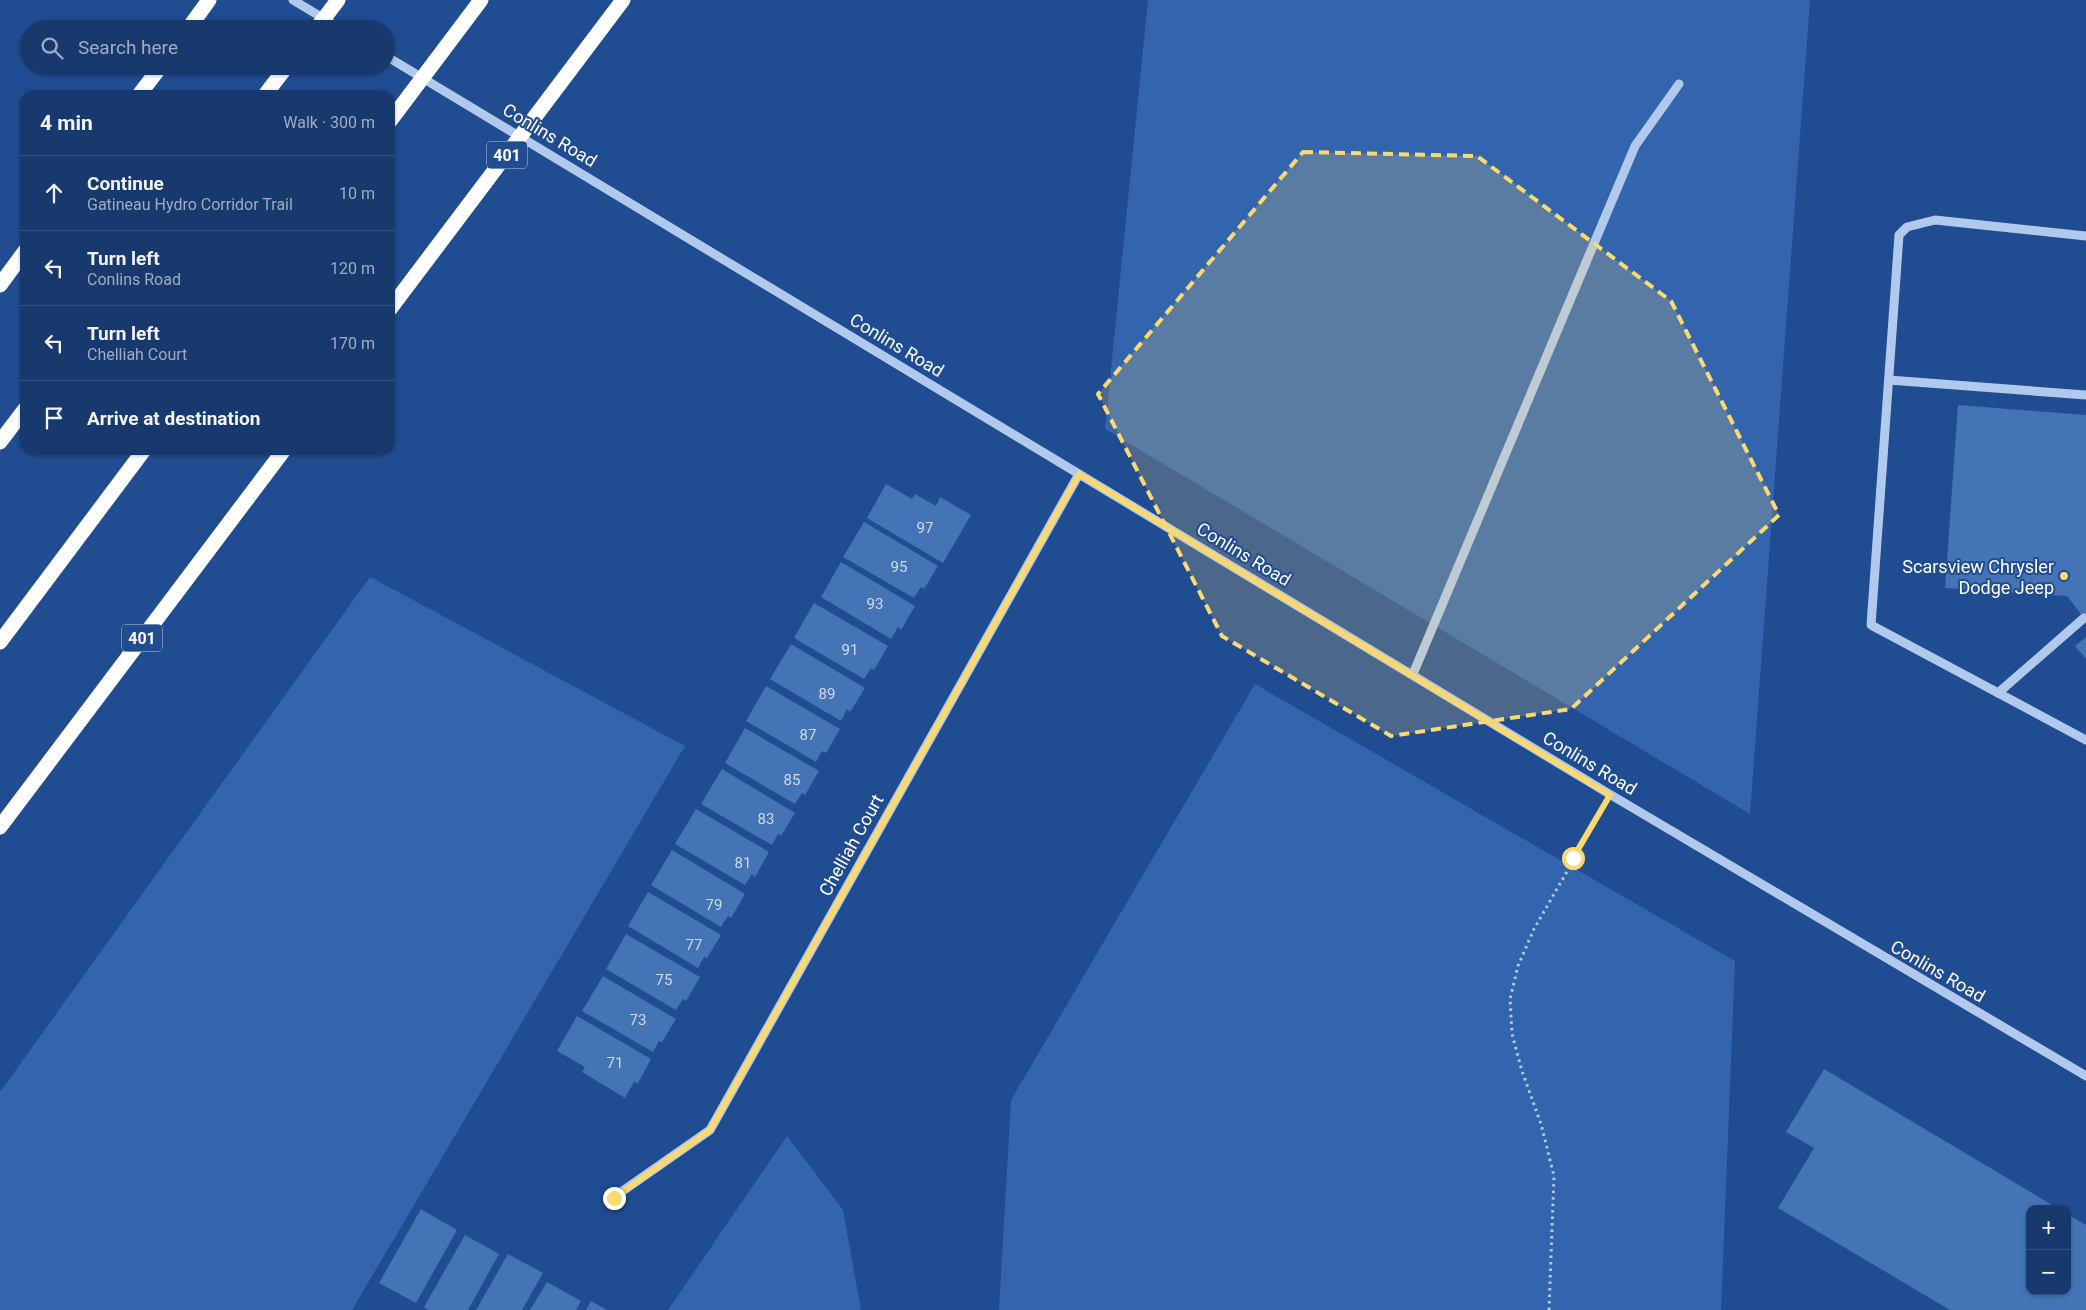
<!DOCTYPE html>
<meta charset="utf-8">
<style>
:root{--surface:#18396d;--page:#254475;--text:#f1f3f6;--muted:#9facc2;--line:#365380}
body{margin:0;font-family:Roboto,sans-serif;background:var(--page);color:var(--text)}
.controls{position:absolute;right:15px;bottom:15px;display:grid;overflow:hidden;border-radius:10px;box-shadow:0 1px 4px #0004}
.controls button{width:45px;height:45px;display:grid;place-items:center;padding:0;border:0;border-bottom:1px solid var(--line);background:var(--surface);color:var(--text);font:25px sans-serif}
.stop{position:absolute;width:15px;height:15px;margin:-11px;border:4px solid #fad971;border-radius:50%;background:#fff}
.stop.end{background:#fad971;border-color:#fff;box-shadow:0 1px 5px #0008}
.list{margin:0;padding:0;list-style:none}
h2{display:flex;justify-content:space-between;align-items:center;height:65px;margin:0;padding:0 20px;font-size:21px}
h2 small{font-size:16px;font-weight:400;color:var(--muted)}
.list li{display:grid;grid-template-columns:32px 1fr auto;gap:15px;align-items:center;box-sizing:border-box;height:75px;padding:0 20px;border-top:1px solid var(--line)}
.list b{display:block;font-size:19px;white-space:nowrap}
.list p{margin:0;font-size:16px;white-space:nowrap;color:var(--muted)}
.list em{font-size:16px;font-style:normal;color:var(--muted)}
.icon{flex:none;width:28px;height:28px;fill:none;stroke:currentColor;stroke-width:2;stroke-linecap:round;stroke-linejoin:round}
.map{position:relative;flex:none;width:2086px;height:1310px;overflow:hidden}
.search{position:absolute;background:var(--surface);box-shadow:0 1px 4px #0004;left:20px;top:20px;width:375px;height:55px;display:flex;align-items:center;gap:12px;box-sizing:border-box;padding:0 18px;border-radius:28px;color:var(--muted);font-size:19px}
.panel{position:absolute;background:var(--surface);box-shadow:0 1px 4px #0004;left:20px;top:90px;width:375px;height:365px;border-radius:15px}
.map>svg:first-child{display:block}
</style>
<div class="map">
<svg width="2086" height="1310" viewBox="0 0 2086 1310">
<rect width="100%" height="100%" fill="#204c91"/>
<!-- green -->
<g fill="#3365ae">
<path d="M1148,0H1810L1750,814L1105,429Z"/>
<path d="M370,577L685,746L352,1310H0V1092Z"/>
<path d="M1255,684L1735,961L1721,1310H999L1011,1100Z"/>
<path d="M787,1136L843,1210L861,1310H668Z"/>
</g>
<!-- building -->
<g fill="#4473b6">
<path d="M1958,405L2086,415V621L2067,596L1945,588Z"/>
<path d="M886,484L912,499L915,494L936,506L940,497L971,515L943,563L867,518Z"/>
<path d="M864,522L938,566L924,589L921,587L914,598L843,557Z"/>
<path d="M841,562L915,606L901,630L898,627L891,639L821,597Z"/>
<path d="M814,603L888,646L874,670L871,668L864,679L794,638Z"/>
<path d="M2086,637V659L2075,646Z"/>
<path d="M791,644L865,688L850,712L847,709L841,721L770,679Z"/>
<path d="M766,686L840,729L826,753L822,751L816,762L746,721Z"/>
<path d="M745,728L819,771L805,795L802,793L795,804L725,763Z"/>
<path d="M722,769L795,813L781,836L778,834L772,845L701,804Z"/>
<path d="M696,809L769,852L755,877L752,874L745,885L675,844Z"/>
<path d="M672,850L745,894L731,918L728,916L721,927L651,885Z"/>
<path d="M648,892L721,935L707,958L704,957L698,968L628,926Z"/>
<path d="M626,934L700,977L686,1001L683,999L676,1010L606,969Z"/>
<path d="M603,976L676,1019L662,1042L659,1041L653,1052L582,1011Z"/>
<path d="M577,1016L651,1059L638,1083L634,1082L625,1098L582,1072L585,1067L557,1051Z"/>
<path d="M1824,1069L2059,1209H2030V1291H2067V1214L2086,1225V1310H1950L1778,1208L1814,1148L1786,1132Z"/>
<path d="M421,1209L457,1230L416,1303L379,1283Z"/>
<path d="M465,1235L499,1254L468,1310H428L424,1307Z"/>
<path d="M508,1254L543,1273L522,1310H476Z"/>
<path d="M547,1282L581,1301L576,1310H530Z"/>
<path d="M591,1301L607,1310H586Z"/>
</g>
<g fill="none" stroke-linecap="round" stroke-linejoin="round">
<!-- path -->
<path stroke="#b0c9ed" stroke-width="3" stroke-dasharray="2.5 4" stroke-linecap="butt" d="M1549,1310L1554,1176L1541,1124L1522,1071L1512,1034L1510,999L1518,966L1534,929L1600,814"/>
<!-- minor -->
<g stroke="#b0c9ed" stroke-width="9">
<path d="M293,0L341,29"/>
<path d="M386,56L1611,795L2086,1076"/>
<path d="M2086,236L1935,220L1907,227L1899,235L1871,625L2086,740"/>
<path d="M1889,380L2086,395"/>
<path d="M1413,674L1635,146L1679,84"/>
<path d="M1998,693L2084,618"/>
<path d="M614,1197L710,1130L1079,474"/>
</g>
<!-- highway -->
<g stroke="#fff" stroke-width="15">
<path d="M188,29L209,0"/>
<path d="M316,29L338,0"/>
<path d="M139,95L161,66"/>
<path d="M265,95L287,66"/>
<path d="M390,121L481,0"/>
<path d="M0,285L25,251"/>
<path d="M390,309L623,0"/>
<path d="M0,442L25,409"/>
<path d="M0,642L144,450"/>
<path d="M0,827L284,450"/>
</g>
</g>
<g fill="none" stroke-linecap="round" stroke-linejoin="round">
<!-- route -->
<path stroke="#fad971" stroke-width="6" d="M614,1198L710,1130L1079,474L1610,795L1573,858"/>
</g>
<!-- marked area -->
<path fill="#fad971" fill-opacity="0.2" stroke="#fad971" stroke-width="4" stroke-dasharray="10 6" stroke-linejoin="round" d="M1303,152L1477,156L1671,301L1779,515L1571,709L1391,736L1222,636L1098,394Z"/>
<!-- markers -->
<circle fill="#fad971" stroke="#204c91" stroke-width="2" cx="2064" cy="576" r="5"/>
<g text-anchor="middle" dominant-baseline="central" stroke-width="4" stroke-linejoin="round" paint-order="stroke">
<!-- number labels -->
<g font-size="15" fill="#d0dced">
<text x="925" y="528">97</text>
<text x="899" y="567">95</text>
<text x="875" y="604">93</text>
<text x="850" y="650">91</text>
<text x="827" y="694">89</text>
<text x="808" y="735">87</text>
<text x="792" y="780">85</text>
<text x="766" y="819">83</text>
<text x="743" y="863">81</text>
<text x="714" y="905">79</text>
<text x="694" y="945">77</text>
<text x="664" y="980">75</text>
<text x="638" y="1020">73</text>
<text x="615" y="1063">71</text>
</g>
<!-- shield labels -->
<g fill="#204c91" stroke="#bcc9de" stroke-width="1">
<rect x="487" y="141.5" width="40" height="27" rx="4"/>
<rect x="122" y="624.5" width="40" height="27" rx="4"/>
</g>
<g font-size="16" font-weight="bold" fill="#fff">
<text x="507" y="155">401</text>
<text x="142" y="638">401</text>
</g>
<!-- street labels -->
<g font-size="18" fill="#fff" stroke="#204c91">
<text transform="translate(550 135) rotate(31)">Conlins Road</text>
<text transform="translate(897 345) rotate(31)">Conlins Road</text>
<text transform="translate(1244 554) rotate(31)">Conlins Road</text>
<text transform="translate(1590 763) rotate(31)">Conlins Road</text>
<text transform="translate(851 845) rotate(-61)">Chelliah Court</text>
<text transform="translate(1938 971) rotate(30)">Conlins Road</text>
</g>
<!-- poi labels -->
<g font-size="18" fill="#fff" stroke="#204c91" text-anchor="end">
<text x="2054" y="566">Scarsview Chrysler<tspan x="2054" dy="21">Dodge Jeep</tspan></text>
</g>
</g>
</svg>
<div class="controls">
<button>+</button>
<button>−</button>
</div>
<div class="stop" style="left:1573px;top:858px"></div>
<div class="stop end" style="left:614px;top:1198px"></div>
<div class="search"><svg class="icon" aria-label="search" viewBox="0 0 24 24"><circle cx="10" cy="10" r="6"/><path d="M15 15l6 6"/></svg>Search here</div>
<section class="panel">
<h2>4 min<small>Walk · 300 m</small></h2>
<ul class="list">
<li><svg class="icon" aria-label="ahead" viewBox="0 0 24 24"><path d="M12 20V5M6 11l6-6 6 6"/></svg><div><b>Continue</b><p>Gatineau Hydro Corridor Trail</p></div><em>10 m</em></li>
<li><svg class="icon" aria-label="left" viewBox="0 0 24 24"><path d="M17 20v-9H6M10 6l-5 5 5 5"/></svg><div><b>Turn left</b><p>Conlins Road</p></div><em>120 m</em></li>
<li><svg class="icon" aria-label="left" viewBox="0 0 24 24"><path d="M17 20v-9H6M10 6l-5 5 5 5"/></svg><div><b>Turn left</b><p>Chelliah Court</p></div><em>170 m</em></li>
<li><svg class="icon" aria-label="arrive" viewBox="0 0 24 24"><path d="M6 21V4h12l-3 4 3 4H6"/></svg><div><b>Arrive at destination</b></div></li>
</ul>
</section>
</div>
